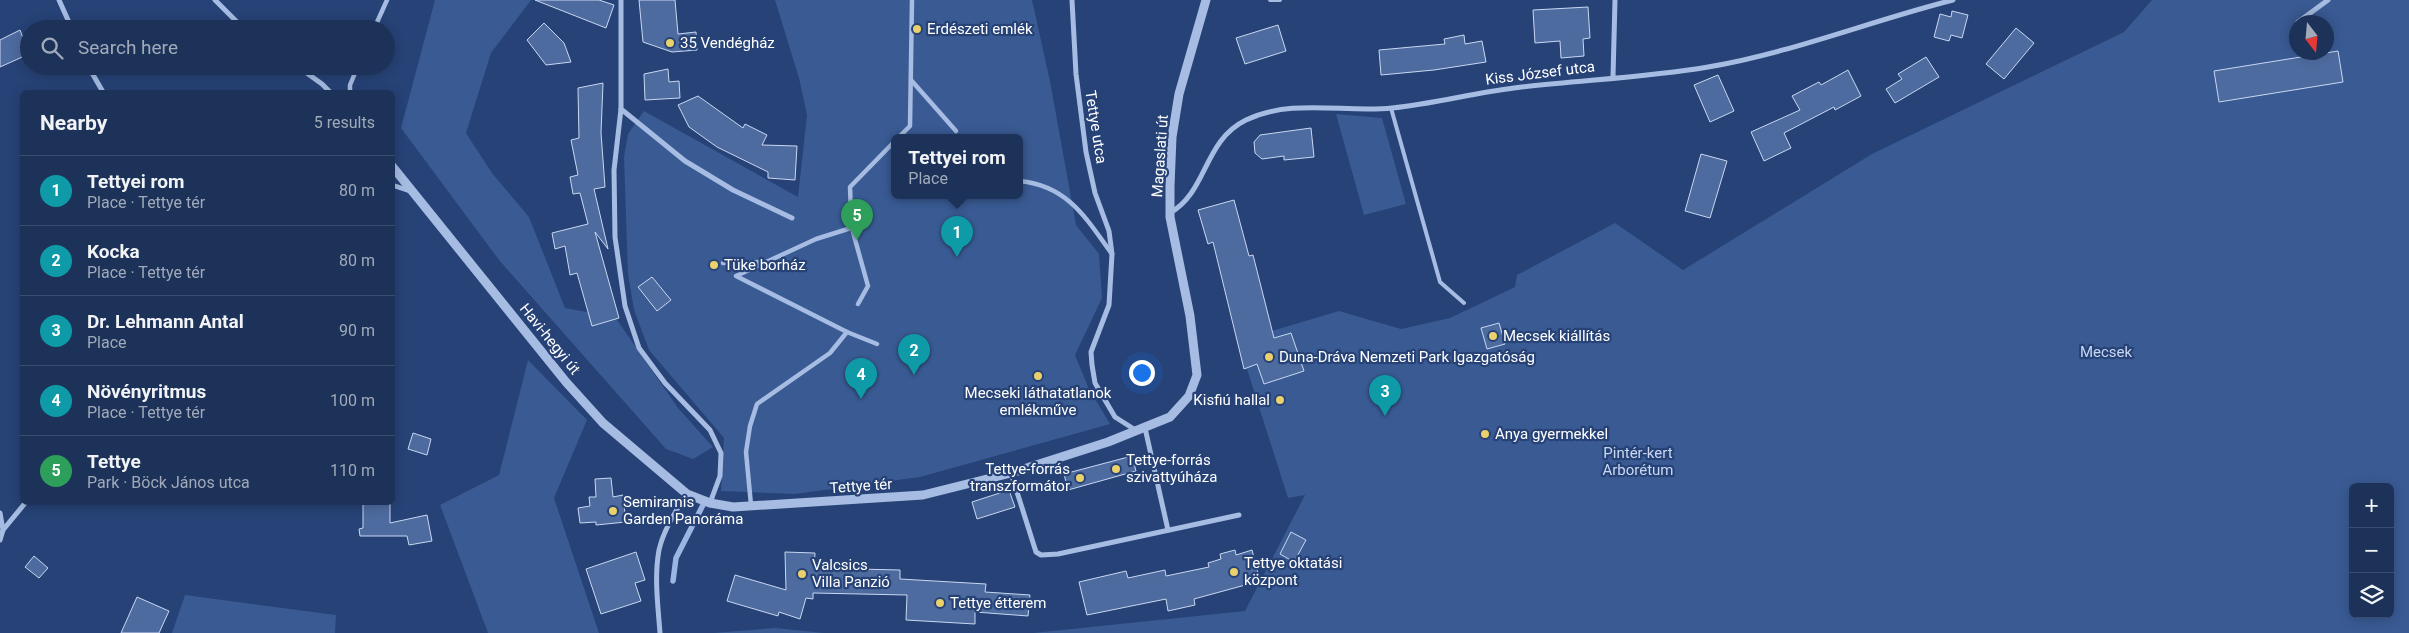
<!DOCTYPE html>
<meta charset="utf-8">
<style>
:root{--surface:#1c3258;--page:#293e61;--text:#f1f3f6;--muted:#a0aaba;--line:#3a4d6e;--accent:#ead16c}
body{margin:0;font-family:Roboto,sans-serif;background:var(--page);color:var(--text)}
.controls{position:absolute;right:15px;bottom:15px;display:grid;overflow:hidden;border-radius:8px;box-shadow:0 2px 12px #0003}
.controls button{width:45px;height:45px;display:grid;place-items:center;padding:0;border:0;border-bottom:1px solid var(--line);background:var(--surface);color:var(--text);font:25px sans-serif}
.compass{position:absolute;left:2289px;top:15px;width:45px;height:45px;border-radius:50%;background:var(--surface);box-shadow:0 2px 12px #0003;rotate:164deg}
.you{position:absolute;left:1141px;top:372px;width:18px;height:18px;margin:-12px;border:4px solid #fff;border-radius:50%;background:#1a73e8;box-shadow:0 0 0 8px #1a73e833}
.badge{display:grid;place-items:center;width:32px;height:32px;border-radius:50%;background:var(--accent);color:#fff;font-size:16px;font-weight:700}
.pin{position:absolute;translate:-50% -41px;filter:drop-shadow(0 1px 2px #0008)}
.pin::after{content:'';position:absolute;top:26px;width:18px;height:15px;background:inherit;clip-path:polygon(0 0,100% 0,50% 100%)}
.popup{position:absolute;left:891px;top:134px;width:132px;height:65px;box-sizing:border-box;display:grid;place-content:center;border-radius:8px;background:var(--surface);filter:drop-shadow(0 1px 4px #0005);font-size:16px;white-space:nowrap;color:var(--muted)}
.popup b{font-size:19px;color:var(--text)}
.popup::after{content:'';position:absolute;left:50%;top:100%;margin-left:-10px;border:10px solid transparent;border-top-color:var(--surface)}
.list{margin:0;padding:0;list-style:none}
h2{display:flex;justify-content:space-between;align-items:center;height:65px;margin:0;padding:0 20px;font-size:21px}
h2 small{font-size:16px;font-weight:400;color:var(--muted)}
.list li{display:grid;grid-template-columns:32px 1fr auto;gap:15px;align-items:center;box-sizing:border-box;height:70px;padding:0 20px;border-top:1px solid var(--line)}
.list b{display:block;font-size:19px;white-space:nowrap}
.list p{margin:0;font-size:16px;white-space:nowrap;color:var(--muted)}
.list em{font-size:16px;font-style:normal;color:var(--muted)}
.icon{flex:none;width:28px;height:28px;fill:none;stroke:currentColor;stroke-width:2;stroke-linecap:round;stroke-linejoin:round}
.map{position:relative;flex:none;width:2409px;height:633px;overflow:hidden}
.search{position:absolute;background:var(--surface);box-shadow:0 2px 12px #0003;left:20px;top:20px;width:375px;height:55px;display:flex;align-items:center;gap:12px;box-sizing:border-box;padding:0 18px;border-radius:28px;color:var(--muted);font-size:19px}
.panel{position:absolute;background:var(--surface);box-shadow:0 2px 12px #0003;left:20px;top:90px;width:375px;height:415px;border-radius:8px}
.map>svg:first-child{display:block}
</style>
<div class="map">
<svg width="2409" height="633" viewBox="0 0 2409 633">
<rect width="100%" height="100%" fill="#264276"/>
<!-- green -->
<g fill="#395a93" fill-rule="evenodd">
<path d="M435,0H531L491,53L466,133L492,173L529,217L565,308L615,317L678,408L713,447L693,459L666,449L499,260L401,128Z"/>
<path d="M775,0H1032L1050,81L1076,225L1099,254L1102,298L1075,355L1089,389L1110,424L920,477L795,494L721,491L724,438L649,350L634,310L628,274L624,157L628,134L644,111L798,197L807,115L799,78ZM894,138H1020V196H894Z"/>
<path d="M2152,0H2409V633H1033L1245,611L1305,495L1288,498L1238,341L1339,311L1401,329L1450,318L1515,287L1517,275L1615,223L1683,270L1872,154L2124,32ZM2296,22H2326V52H2296ZM2353,487H2390V614H2353Z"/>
<path d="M1336,114L1382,118L1406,204L1364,215Z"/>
<path d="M528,360L587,420L554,498L599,633H488L440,505L499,475Z"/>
<path d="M185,595L336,615L335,633H172Z"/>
<path d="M775,628L824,633H713Z"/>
</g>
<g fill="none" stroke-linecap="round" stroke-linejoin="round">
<!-- stream -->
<path stroke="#9bb6e2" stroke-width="5.5" d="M673,581L676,558L704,503"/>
</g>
<!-- building -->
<g fill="#4e6b9f" stroke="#c9d8f2">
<path d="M535,0H599L614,5L606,28Z"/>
<path d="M639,0H675L678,34L696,32L697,50L672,52L643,42Z"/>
<path d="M1588,7L1590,38L1583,39L1584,56L1561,58L1560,41L1535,43L1533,10Z"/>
<path d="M1952,11L1968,15L1962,38L1951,35L1949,41L1934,37L1940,14L1951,17Z"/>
<path d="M544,23L564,43L571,62L546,65L527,40Z"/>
<path d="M1278,25L1286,51L1245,64L1236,38Z"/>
<path d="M2016,28L2034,43L2004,79L1986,64Z"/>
<path d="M20,30L29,54L0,67V40Z"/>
<path d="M1464,35L1465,44L1482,41L1486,62L1434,70L1381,75L1379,50L1445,44L1444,39Z"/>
<path d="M2338,51L2343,82L2219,102L2214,71Z"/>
<path d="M1926,57L1939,77L1895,103L1886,89L1902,79L1898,74Z"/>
<path d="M668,69L669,82L679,81L680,98L645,100L644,74Z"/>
<path d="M1848,70L1861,96L1835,110L1834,107L1784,133L1791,148L1764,161L1751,132L1800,110L1792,96L1819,82L1821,85Z"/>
<path d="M1718,75L1734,111L1710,122L1694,85Z"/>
<path d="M603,83L601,133L605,187L594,189L608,249L595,232L619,318L592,326L577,273L570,275L565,246L555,249L552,233L588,224L580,193L573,194L570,177L578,175L571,140L579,138L578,88Z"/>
<path d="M698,96L743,128L745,124L767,135L762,145L797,146L795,180L768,178V172L717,147L689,127L678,105Z"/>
<path d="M1311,128L1314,157L1284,160V156L1262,159L1255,153L1254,142L1260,135Z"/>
<path d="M1701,154L1727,161L1710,218L1685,211Z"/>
<path d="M1234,200L1249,256L1253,255L1274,338L1291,333L1304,371L1264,384L1257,364L1244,369L1213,242L1208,244L1198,210Z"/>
<path d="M652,277L671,300L657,311L638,287Z"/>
<path d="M1499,323L1505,344L1487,349L1481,328Z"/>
<path d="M413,433L431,439L427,455L408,449Z"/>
<path d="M1132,456L1136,471L1068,490L1064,474Z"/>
<path d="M611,478L613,497L623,495L626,522L596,525V522L580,523L578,508L590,506L589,497H596L595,479Z"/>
<path d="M1009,490L1015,507L977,519L972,502Z"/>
<path d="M363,503H390V523L427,515L432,541L409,545L407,536H360L359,529L363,528Z"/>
<path d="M1291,532L1306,540L1294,562L1280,554Z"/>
<path d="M1235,550L1236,555L1252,550L1260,581L1194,599L1195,605L1168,611L1166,599L1087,615L1079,582L1126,571L1128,578L1165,570L1166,576L1209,567L1208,563L1221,559L1220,554Z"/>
<path d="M636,552L645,580L635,583L641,601L601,614L586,569Z"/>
<path d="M785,552L815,553L814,568L900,570V579L986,584L985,592L1030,595L1028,616L975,612V624L906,620L907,595L813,593V599L806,598L800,619L779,612L778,616L727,601L735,575L786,590Z"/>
<path d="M34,556L48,568L39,578L25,567Z"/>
<path d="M137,597L169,611L159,633H121Z"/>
</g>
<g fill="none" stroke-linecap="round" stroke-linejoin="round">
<!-- service -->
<g stroke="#a6bce2" stroke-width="4">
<path d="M1270,0H1280"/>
<path d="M1391,108L1440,282L1464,303"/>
</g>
<!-- pedestrian -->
<g stroke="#a6bce2" stroke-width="4.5">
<path d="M374,29L387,0"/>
<path d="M911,80L956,131"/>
<path d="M350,92V85L358,66"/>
<path d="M898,138L910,126L912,0"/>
<path d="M1020,181C1068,186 1086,218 1112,254"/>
<path d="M851,213L850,187L894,142"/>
<path d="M851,225L868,286L858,304"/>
<path d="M851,228L816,239L736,276L847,332L877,344"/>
<path d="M723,263L763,262"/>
<path d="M751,505L746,452L750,426L757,404L830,353L847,332"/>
</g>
<!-- minor -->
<g stroke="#a6bce2" stroke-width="5">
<path d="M59,0L72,29"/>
<path d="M215,0L244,29"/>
<path d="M621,0V109L614,170L615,237L625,306L639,348L665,383L710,430L721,453L720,476L710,503"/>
<path d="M1072,0L1076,74L1086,152L1095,193L1109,231L1112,254L1109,305L1091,352L1092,365L1095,383L1115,417L1137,431"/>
<path d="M2298,22L2328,0"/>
<path d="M88,66L103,92"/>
<path d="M297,66L322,84L330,92"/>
<path d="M1613,77L1615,0"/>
<path d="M621,109L685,161L733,190L792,218"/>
<path d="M392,185L410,191"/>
<path d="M1170,213C1208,191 1203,141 1246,120C1292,98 1344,113 1392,108C1433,104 1473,93 1514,88C1578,80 1644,78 1708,67C1791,53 1870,21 1953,0"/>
<path d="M1145,428L1168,530"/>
<path d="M1011,473L1036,552L1041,555L1058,554L1239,515"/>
<path d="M0,513L3,530"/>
<path d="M0,540L3,530L26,502"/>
<path d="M660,633C658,606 654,577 659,550C663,531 676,510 687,494"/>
</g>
<!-- tertiary -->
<path stroke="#a6bce2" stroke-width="9" d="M392,166L566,382L603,423L687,494L710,503L733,507L923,495L1011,473L1108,442L1170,417L1189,396L1197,375L1190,316L1170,217V186L1172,137L1179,94L1206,0"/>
</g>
<!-- markers -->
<g fill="#ead16c" stroke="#264276" stroke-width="2">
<circle cx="917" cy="29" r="5"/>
<circle cx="670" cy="43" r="5"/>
<circle cx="714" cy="265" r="5"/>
<circle cx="1493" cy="336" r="5"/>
<circle cx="1269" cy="357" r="5"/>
<circle cx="1038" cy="376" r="5"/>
<circle cx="1280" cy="400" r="5"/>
<circle cx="1485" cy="434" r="5"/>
<circle cx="1116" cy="469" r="5"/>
<circle cx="1080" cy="478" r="5"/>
<circle cx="613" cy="511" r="5"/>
<circle cx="1234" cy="572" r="5"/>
<circle cx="802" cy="574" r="5"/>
<circle cx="940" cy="603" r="5"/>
</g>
<g text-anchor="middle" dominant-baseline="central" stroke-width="4.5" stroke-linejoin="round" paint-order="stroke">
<!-- poi labels -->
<g font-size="15" fill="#fff" stroke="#264276" text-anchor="start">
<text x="927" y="29">Erdészeti emlék</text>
<text x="680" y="43">35 Vendégház</text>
<text x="724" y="265">Tüke borház</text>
<text x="1503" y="336">Mecsek kiállítás</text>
<text x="1279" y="357">Duna-Dráva Nemzeti Park Igazgatóság</text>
<text x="1038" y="393" text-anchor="middle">Mecseki láthatatlanok<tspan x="1038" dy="17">emlékműve</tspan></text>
<text x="1270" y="400" text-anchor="end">Kisfiú hallal</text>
<text x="1495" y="434">Anya gyermekkel</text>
<text x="1126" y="460">Tettye-forrás<tspan x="1126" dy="17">szivattyúháza</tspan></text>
<text x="1070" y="469" text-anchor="end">Tettye-forrás<tspan x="1070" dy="17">transzformátor</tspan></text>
<text x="623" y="502">Semiramis<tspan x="623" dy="17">Garden Panoráma</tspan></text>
<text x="1244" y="563">Tettye oktatási<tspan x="1244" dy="17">központ</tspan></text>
<text x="812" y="565">Valcsics<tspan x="812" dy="17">Villa Panzió</tspan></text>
<text x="950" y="603">Tettye étterem</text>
</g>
<!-- street labels -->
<g font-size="15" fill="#fff" stroke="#264276">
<text transform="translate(1540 73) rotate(-7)">Kiss József utca</text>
<text transform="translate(1096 127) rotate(81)">Tettye utca</text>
<text transform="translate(1160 156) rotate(-86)">Magaslati út</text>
<text transform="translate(550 339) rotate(51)">Havi-hegyi út</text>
<text transform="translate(861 486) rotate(-4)">Tettye tér</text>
</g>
<!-- park labels -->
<g font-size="15" fill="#c9d8f2" stroke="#264276">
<text x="2106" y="352">Mecsek</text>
<text x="1638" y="453">Pintér-kert<tspan x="1638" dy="17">Arborétum</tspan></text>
</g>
</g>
</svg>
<div class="controls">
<button>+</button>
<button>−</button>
<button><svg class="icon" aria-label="layers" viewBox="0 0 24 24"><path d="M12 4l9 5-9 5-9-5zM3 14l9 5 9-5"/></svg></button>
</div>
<svg class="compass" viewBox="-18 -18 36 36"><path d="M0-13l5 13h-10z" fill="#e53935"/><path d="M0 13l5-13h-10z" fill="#a0aaba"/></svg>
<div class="you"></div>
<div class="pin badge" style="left:957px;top:257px;background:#0f9aa8">1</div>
<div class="popup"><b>Tettyei rom</b>Place</div>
<div class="pin badge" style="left:914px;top:375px;background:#0f9aa8">2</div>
<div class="pin badge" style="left:1385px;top:416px;background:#0f9aa8">3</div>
<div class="pin badge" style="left:861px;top:399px;background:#0f9aa8">4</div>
<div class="pin badge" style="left:857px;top:240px;background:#2e9e5b">5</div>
<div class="search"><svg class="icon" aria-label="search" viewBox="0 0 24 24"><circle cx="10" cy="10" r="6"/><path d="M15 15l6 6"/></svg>Search here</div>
<section class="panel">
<h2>Nearby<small>5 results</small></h2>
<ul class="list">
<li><span class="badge" style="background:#0f9aa8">1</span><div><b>Tettyei rom</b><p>Place · Tettye tér</p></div><em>80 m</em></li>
<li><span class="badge" style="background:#0f9aa8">2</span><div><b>Kocka</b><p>Place · Tettye tér</p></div><em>80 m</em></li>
<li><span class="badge" style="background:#0f9aa8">3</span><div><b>Dr. Lehmann Antal</b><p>Place</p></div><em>90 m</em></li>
<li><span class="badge" style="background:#0f9aa8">4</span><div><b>Növényritmus</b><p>Place · Tettye tér</p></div><em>100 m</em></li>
<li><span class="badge" style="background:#2e9e5b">5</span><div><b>Tettye</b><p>Park · Böck János utca</p></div><em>110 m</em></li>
</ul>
</section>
</div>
